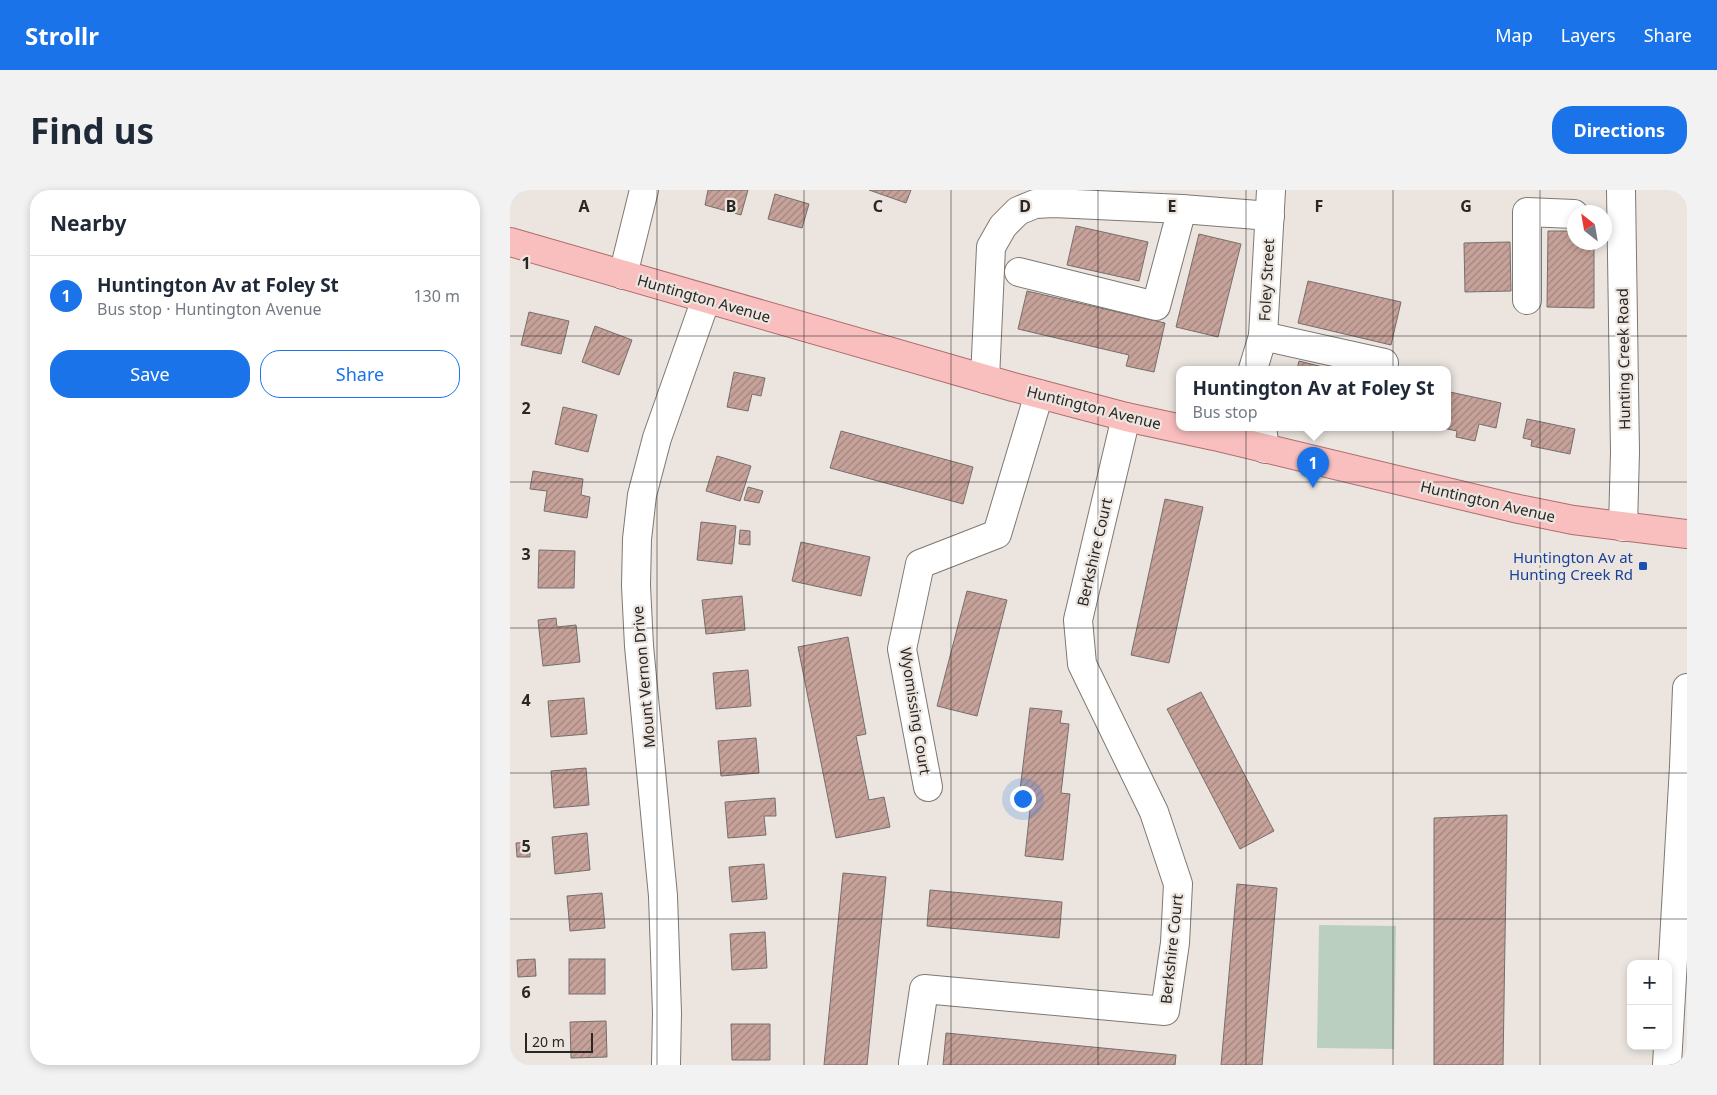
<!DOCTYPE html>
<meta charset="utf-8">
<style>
:root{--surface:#fff;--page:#f2f2f3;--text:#1f2937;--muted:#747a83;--line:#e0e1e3;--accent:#1a73e8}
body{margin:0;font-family:"Noto Sans",sans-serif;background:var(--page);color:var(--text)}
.controls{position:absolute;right:15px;bottom:15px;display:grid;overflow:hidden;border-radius:10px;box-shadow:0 2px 8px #0003}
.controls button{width:45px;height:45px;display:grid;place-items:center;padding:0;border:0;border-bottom:1px solid var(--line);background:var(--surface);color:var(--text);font:25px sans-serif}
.compass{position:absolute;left:1057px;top:15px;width:45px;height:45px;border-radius:50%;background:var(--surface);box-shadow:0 2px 8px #0003;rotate:329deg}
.scale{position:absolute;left:15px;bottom:12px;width:68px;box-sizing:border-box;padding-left:5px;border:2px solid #292624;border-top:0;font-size:14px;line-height:18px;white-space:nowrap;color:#292624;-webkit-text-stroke:4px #ece5df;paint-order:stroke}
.you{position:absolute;left:512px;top:608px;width:18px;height:18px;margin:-12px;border:4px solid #fff;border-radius:50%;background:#1a73e8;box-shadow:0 0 0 8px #1a73e833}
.badge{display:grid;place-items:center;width:32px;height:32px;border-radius:50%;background:var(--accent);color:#fff;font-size:16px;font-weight:700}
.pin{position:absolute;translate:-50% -41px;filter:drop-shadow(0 1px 2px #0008)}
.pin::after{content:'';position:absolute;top:26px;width:18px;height:15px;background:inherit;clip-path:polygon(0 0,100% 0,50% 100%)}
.popup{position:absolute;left:666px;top:176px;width:275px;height:65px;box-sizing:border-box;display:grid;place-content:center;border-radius:10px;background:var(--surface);filter:drop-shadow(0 1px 4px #0005);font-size:16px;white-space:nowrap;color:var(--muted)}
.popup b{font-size:19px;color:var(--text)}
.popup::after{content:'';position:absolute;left:50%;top:100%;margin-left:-10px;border:10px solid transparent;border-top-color:var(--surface)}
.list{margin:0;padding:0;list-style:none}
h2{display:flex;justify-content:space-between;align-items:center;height:65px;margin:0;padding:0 20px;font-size:21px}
h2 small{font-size:16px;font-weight:400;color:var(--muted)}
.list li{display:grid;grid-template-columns:32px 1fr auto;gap:15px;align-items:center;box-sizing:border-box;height:80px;padding:0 20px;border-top:1px solid var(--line)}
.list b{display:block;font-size:19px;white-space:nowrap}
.list p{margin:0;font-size:16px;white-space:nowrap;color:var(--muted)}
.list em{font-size:16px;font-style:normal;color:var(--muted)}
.actions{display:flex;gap:10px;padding:15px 20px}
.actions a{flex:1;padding:11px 0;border:1px solid var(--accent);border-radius:20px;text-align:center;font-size:18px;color:var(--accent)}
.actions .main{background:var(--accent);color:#fff}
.map{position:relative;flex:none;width:1177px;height:875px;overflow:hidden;border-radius:20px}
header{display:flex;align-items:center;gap:30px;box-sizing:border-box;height:70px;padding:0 25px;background:var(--accent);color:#fff}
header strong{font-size:24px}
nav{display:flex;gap:28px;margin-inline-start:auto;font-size:18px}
.intro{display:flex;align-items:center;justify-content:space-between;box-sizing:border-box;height:120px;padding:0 30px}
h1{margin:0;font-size:35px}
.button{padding:12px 22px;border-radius:20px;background:var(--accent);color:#fff;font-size:18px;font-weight:700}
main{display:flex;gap:30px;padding:0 30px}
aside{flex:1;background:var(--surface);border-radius:20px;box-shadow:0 2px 8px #0003}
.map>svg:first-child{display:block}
</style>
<header>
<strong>Strollr</strong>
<nav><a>Map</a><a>Layers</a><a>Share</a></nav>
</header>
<div class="intro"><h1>Find us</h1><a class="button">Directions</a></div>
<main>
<aside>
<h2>Nearby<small></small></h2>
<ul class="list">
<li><span class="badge">1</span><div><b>Huntington Av at Foley St</b><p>Bus stop · Huntington Avenue</p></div><em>130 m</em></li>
</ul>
<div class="actions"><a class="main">Save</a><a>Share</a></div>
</aside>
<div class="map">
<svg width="1177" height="875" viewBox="0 0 1177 875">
<defs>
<pattern id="building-hatch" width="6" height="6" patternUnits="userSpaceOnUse" patternTransform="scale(1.25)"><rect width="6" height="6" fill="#c6a29a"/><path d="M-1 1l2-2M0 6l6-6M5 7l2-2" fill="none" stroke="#a1847d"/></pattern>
</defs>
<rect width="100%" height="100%" fill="#ece5df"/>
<!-- garden -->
<path fill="#bacfc0" d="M809,735L886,736L884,859L807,858Z"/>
<!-- building -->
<g fill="url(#building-hatch)" stroke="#776e6c">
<path d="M198,0H238L231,25L195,15Z"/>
<path d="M359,0H401L396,13Z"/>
<path d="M265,4L299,14L292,38L258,29Z"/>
<path d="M566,36L638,52L629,91L557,75Z"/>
<path d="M1038,41H1064V52H1084V118L1037,117Z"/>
<path d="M689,44L731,54L708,147L666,137Z"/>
<path d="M1000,52L1001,101L955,102L954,53Z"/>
<path d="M798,91L891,112L881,155L788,133Z"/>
<path d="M517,101L655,133L644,182L616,176L619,165L508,139Z"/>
<path d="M19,122L59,131L51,164L11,155Z"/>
<path d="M85,136L122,150L109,185L72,172Z"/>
<path d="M789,171L821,179H787Z"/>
<path d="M224,182L255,188L251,206L242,204L238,221L217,217Z"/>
<path d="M940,202L991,213L986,238L969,234L965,251L946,247L947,241L933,238L937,237V219Z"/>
<path d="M53,217L87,225L78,262L45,254Z"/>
<path d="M1017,229L1065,239L1060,264L1021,256L1022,250L1013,248Z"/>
<path d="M331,241L463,277L453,314L320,278Z"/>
<path d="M207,266L241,276L230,311L196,301Z"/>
<path d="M23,281L73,289L71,305L80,307L77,328L34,321L37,301L20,299Z"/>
<path d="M238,297L253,301L249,313L234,310Z"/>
<path d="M655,309L693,317L659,473L621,465Z"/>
<path d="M191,332L226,336L222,374L187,370Z"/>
<path d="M230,340L240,341V355L229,354Z"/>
<path d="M291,352L360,367L351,406L282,391Z"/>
<path d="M29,360L65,361L64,398H28Z"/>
<path d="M457,401L497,410L467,526L427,516Z"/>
<path d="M232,406L235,440L196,444L192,410Z"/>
<path d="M46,428L47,437L66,435L70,472L33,476L28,430Z"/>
<path d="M338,447L356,544L346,546L359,610L374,607L380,637L326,648L288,457Z"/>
<path d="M238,480L241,516L206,519L203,483Z"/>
<path d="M691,502L764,641L730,659L657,519Z"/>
<path d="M74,508L77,544L41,547L38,511Z"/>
<path d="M520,518L552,521L550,533L559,534L551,603L560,604L553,670L515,666L522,601L510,600Z"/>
<path d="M246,548L249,583L211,586L208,551Z"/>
<path d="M76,578L79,615L44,618L41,581Z"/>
<path d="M265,608L266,626H254L256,645L218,648L215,612Z"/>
<path d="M997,625L993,875H924V628Z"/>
<path d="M77,643L80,680L45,684L42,647Z"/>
<path d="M20,652V667H7L6,653Z"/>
<path d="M254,674L257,709L222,712L219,677Z"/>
<path d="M333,683L376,687L357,875H314Z"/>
<path d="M727,694L767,698L752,875H711Z"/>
<path d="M420,700L552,712L549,748L417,736Z"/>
<path d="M92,703L95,738L60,741L57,706Z"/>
<path d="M255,742L257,778L222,780L220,744Z"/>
<path d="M25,769L26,786L8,787L7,770Z"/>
<rect x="59" y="769" width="36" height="35"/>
<path d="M96,831L97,867L61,868L60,832Z"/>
<path d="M221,834H260V870H222Z"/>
<path d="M436,843L666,865L665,875H433Z"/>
</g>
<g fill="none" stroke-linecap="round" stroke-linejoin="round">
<defs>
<g id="minor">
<path d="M1111,0L1115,262L1113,337"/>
<path d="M509,82L646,116L672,19"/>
<path d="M113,85L134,0"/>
<path d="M1017,110V22L1064,24"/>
<path d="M753,146L874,173"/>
<path d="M743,179L753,146L761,0"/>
<path d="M475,189L481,57L493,36L508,21L525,14L544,13L672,19L760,26"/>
<path d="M752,237L755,259"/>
<path d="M418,597L392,459L410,374L487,344L529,204"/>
<path d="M403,873L414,799L655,821L665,753L668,694L644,622L572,474L568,430L616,227"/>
<path d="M156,875L157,823L153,706L129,456L126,396L127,349L132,305L147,248L196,109"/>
<path d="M1157,875L1174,576L1177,498"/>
</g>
<path id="major" d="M0,52L503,197L616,227L704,246L1004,318L1063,330L1177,344"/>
</defs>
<!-- minor casing -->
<use href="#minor" stroke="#7e7873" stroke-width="30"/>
<!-- major casing -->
<use href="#major" stroke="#ae6e6c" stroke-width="30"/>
<!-- minor -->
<use href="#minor" stroke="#fff" stroke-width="28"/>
<!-- major -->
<use href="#major" stroke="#f9bfbe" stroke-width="28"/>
</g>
<!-- grid -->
<path fill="none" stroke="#292624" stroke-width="1" stroke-opacity="0.55" d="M147,0V875M294,0V875M441,0V875M588,0V875M736,0V875M883,0V875M1030,0V875M0,146H1177M0,292H1177M0,438H1177M0,583H1177M0,729H1177"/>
<!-- markers -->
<rect fill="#1a4fb4" stroke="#ece5df" stroke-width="2" x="1128" y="371" width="10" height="10" rx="2.5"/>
<g text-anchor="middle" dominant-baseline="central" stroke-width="4.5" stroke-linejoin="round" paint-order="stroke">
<!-- street labels -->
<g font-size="15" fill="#292624" stroke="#ece5df">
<text transform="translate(756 90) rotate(-87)">Foley Street</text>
<text transform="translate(194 108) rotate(16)">Huntington Avenue</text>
<text transform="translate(1113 169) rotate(-91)">Hunting Creek Road</text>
<text transform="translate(584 217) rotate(14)">Huntington Avenue</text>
<text transform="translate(978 311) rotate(13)">Huntington Avenue</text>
<text transform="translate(584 362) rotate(-77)">Berkshire Court</text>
<text transform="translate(133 487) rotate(-95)">Mount Vernon Drive</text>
<text transform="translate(406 521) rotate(81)">Wyomissing Court</text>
<text transform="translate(661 759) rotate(-84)">Berkshire Court</text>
</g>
<!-- transit labels -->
<g font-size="15" fill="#164399" stroke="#ece5df" text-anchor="end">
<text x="1123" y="367">Huntington Av at<tspan x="1123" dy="17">Hunting Creek Rd</tspan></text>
</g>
</g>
<g font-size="16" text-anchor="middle" font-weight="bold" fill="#292624" stroke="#ece5df" stroke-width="4.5" stroke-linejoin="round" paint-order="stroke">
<text x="74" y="22">A</text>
<text x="221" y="22">B</text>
<text x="368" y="22">C</text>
<text x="515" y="22">D</text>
<text x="662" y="22">E</text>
<text x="809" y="22">F</text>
<text x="956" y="22">G</text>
<text x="16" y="79">1</text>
<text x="16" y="224">2</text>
<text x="16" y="370">3</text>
<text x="16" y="516">4</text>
<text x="16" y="662">5</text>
<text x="16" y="808">6</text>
</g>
</svg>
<div class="controls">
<button>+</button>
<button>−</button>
</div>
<svg class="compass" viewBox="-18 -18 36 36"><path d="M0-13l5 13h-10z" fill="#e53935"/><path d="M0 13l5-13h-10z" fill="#747a83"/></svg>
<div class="scale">20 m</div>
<div class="you"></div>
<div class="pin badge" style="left:803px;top:298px">1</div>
<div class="popup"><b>Huntington Av at Foley St</b>Bus stop</div>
</div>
</main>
